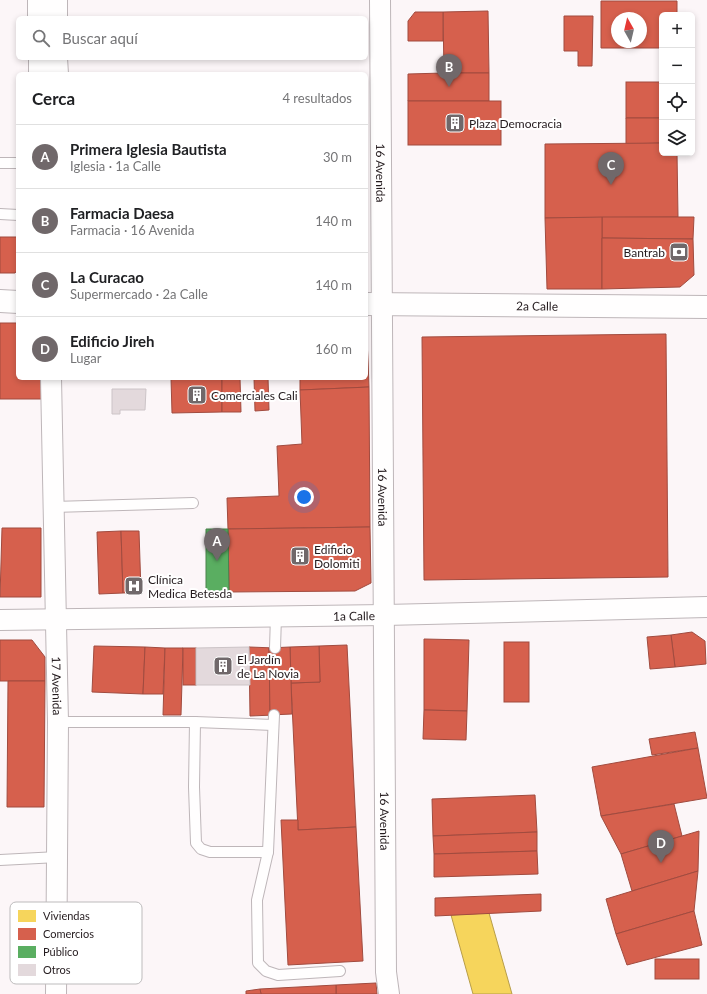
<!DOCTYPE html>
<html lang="es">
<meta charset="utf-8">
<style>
:root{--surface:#fff;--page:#f2f2f2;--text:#202124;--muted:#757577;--line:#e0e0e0;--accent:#70686a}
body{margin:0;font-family:Lato,sans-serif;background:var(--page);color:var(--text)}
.controls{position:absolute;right:12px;top:12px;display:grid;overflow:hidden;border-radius:6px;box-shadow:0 2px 6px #0003}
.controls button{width:36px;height:36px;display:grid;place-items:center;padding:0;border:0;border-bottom:1px solid var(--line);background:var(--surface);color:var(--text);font:20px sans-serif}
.compass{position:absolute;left:611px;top:12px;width:36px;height:36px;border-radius:50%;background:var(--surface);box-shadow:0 2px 6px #0003;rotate:352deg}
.you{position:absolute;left:304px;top:497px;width:14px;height:14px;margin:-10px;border:3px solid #fff;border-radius:50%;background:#1a73e8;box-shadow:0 0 0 6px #1a73e833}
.badge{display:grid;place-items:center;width:26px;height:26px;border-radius:50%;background:var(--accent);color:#fff;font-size:13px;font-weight:700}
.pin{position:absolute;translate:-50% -33px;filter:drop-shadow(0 1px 2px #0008)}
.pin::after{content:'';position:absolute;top:21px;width:14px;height:12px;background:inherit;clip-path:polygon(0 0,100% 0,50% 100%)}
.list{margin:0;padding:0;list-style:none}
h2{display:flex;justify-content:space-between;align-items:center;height:52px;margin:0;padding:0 16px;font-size:17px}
h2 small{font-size:13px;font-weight:400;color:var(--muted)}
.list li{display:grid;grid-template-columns:26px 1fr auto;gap:12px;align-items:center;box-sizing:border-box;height:64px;padding:0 16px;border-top:1px solid var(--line)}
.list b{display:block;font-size:15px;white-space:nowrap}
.list p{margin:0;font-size:13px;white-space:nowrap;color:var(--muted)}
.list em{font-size:13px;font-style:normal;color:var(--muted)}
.icon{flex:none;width:22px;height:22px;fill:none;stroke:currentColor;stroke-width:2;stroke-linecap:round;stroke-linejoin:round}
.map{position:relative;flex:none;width:707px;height:994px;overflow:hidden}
.search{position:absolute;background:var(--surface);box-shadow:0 2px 6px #0003;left:16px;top:16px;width:352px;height:44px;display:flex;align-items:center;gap:10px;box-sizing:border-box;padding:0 14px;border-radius:6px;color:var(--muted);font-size:15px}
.panel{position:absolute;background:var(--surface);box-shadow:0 2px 6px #0003;left:16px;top:72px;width:352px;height:308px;border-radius:6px}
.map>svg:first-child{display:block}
</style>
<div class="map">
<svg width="707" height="994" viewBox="0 0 707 994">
<rect width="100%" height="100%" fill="#fcf6f8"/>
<!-- homes -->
<path fill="#f6d55c" stroke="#b79d49" d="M489,913L512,994H473L451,915Z"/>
<!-- shops -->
<g fill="#d6604d" stroke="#a14b3f" fill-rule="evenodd">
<path d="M601,1H677V15H662V48H601ZM617,18H641V42H617Z"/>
<path d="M488,11L489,73H444L443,12Z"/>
<path d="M415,12H443V41H408V21Z"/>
<path d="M564,16H593L592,66H578V51H564Z"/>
<path d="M444,73H489V101H408V74Z"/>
<rect x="626" y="82" width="36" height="36"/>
<rect x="408" y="101" width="93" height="44"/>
<path d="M626,118H662V143L626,144Z"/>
<path d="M662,143V153H677L678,217L545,218V144Z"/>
<path d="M602,217H694L693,239L602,238Z"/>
<path d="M602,217V289H547L545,218Z"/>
<path d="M0,237H18V269L15,273H0Z"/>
<path d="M602,238L693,239L694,275L680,287L602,289Z"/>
<path d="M366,320L368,360H366Z"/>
<path d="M0,323H18V378H44V399H0Z"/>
<path d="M666,334L668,577L424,580L422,337Z"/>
<path d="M366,360H368L369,387L300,390V378H366Z"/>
<path d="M171,378H222V412L172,413Z"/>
<path d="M222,378H240L241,412H222Z"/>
<path d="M254,378H268L269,410L255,411Z"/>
<path d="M369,387L370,527L228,529L227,498L279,496L277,446L302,444L300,390Z"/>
<path d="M370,527L371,583L355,591L229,592L228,529Z"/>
<path d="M2,528H41V597H0Z"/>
<path d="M121,531L123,593L99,594L97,532Z"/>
<path d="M121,531H139L141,592L123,593Z"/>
<path d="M692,632L705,641L706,664L675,667L671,635Z"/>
<path d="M671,635L675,667L650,669L647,637Z"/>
<path d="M424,639L469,640L467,711L424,710Z"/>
<path d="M0,640H32L45,657V681H0Z"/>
<rect x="504" y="642" width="25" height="60"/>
<path d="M347,645L356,827L298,830L291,683L320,682L319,646Z"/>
<path d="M94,646L145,647L143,694L92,692Z"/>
<path d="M319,646L320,682L291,683L290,647Z"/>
<path d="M145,647L165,648L163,694H143Z"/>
<path d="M249,647L275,648H269L270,715H274L250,716Z"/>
<path d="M290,647L292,714L270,715L269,648Z"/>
<path d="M165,648H183L181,715H163Z"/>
<rect x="183" y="648" width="13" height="37"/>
<path d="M8,681H45L44,807H7Z"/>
<path d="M424,710L467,711L466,740L423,739Z"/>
<path d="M695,732L698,748L652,755L649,739Z"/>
<path d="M698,748L707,798L601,816L592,767Z"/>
<path d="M535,795L537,832L433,836L432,799Z"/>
<path d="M674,804L682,836L621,854L601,816Z"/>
<path d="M281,820H298V830L356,827L363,961L288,965Z"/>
<path d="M699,831L698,871L632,891L621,854Z"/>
<path d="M537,832V851L434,854L433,836Z"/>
<path d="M537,851L538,874L434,877V854Z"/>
<path d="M698,871L694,911L616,934L606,899Z"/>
<path d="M541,894V911L435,916V898Z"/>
<path d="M694,911L702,945L627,965L616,934Z"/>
<rect x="655" y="959" width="44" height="20"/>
<path d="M376,983L377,994H336V985Z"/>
<path d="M336,985V994H261L260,989Z"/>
<path d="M260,989L261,994H246V991Z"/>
</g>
<!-- public -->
<path fill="#5aae61" stroke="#4a824d" d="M206,529H228L229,592L206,593Z"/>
<!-- building -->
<g fill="#e3d9dc" stroke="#ccc4c7">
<path d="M112,389H146L145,410H120V414H112Z"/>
<path d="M249,647L250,685H196V648Z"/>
</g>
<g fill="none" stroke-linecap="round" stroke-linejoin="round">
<defs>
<g id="service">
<path d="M0,163H18"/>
<path d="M0,214L18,215"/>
<path d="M53,507L193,503"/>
<path d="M275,648L276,616"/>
<path d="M58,722H195L273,725"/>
<path d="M195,722L194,787L196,843L201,849L210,852H268L257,900L258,963L266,971L278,975L340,971"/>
<path d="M268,852L274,715"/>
<path d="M0,860L58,857"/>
</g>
<g id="minor">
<path id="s1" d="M380,0L386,972L389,994"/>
<path d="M38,18V0"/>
<path d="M57,18V0"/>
<path d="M39,58V74"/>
<path d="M57,58L58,74"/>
<path id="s2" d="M51,378L58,722L56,994"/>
<path id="s3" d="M0,620L385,615L707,607"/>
</g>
<g id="tertiary">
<path d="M0,301L18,302"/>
<path id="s4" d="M366,304L707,307"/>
</g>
</defs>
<!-- service casing -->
<use href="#service" stroke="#beb6b9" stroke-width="12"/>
<!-- minor casing -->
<use href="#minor" stroke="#beb6b9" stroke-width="22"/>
<!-- tertiary casing -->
<use href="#tertiary" stroke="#beb6b9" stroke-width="24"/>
<!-- service -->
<use href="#service" stroke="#fffefe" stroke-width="10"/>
<!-- minor -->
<use href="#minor" stroke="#fffefe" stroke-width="20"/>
<!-- tertiary -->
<use href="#tertiary" stroke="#fffefe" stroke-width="22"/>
</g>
<!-- icons -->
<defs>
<symbol id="building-square" viewBox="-11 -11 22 22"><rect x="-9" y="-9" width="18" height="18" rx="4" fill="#70686a" stroke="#fff"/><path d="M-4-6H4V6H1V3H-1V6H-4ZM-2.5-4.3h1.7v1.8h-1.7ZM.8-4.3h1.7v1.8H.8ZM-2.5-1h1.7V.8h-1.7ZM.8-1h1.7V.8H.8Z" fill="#fff"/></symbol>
<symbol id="bank-square" viewBox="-11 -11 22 22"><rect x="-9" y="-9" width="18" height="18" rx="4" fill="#70686a" stroke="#fff"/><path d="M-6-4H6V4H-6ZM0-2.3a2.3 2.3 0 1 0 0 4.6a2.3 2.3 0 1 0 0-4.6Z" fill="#fff"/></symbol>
<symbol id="hospital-square" viewBox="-11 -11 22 22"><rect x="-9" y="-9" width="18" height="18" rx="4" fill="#70686a" stroke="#fff"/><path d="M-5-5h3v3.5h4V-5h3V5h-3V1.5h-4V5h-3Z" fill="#fff"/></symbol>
</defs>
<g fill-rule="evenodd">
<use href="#building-square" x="444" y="112" width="22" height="22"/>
<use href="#bank-square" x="668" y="241" width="22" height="22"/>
<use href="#building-square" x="186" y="384" width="22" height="22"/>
<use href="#building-square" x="289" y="545" width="22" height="22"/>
<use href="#hospital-square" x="123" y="575" width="22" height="22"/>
<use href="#building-square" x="212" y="655" width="22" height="22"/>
</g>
<g text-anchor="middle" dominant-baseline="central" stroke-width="4" stroke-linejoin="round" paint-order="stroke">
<!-- poi labels -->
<g font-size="12" fill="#241b1e" stroke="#fff" text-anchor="start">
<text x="469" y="123">Plaza Democracia</text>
<text x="665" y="252" text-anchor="end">Bantrab</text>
<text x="211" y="395">Comerciales Cali</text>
<text x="314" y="549">Edificio<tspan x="314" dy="14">Dolomiti</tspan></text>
<text x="148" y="579">Clínica<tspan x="148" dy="14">Medica Betesda</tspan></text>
<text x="237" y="659">El Jardín<tspan x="237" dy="14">de La Novia</tspan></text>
</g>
<!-- street labels -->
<g font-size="12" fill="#241b1e" stroke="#fff">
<text stroke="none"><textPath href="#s1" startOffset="173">16 Avenida</textPath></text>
<text stroke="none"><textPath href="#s4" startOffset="171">2a Calle</textPath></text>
<text stroke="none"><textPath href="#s1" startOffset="497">16 Avenida</textPath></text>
<text stroke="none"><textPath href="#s3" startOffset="354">1a Calle</textPath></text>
<text stroke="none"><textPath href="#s2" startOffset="308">17 Avenida</textPath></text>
<text stroke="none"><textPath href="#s1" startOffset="821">16 Avenida</textPath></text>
</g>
</g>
<!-- legend -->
<rect x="10" y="902" width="132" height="82" rx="6" fill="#fff" stroke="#bdbbbc" stroke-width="1"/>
<rect x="18" y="910" width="18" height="12" fill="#f6d55c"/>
<rect x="18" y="928" width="18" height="12" fill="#d6604d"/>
<rect x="18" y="946" width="18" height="12" fill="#5aae61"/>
<rect x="18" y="964" width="18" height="12" fill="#e3d9dc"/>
<g font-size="11" fill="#241b1e">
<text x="43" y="920">Viviendas</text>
<text x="43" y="938">Comercios</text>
<text x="43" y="956">Público</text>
<text x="43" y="974">Otros</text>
</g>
</svg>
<div class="controls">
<button>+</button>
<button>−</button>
<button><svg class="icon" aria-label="locate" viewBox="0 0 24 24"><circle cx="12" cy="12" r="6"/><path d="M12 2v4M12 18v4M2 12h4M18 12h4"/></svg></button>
<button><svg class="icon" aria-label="layers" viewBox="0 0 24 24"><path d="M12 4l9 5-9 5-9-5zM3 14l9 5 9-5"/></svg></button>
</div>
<svg class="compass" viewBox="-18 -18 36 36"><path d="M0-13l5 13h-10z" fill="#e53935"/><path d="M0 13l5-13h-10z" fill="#757577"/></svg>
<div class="you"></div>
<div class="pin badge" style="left:217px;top:561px">A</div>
<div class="pin badge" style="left:449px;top:87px">B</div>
<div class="pin badge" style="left:611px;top:185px">C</div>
<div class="pin badge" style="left:661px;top:863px">D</div>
<div class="search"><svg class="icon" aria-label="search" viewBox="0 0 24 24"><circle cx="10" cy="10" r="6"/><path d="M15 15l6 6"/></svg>Buscar aquí</div>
<section class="panel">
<h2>Cerca<small>4 resultados</small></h2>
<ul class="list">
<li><span class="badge">A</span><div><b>Primera Iglesia Bautista</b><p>Iglesia · 1a Calle</p></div><em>30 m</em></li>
<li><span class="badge">B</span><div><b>Farmacia Daesa</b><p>Farmacia · 16 Avenida</p></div><em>140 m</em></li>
<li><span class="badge">C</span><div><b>La Curacao</b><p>Supermercado · 2a Calle</p></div><em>140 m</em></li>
<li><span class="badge">D</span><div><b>Edificio Jireh</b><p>Lugar</p></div><em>160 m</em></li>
</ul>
</section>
</div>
